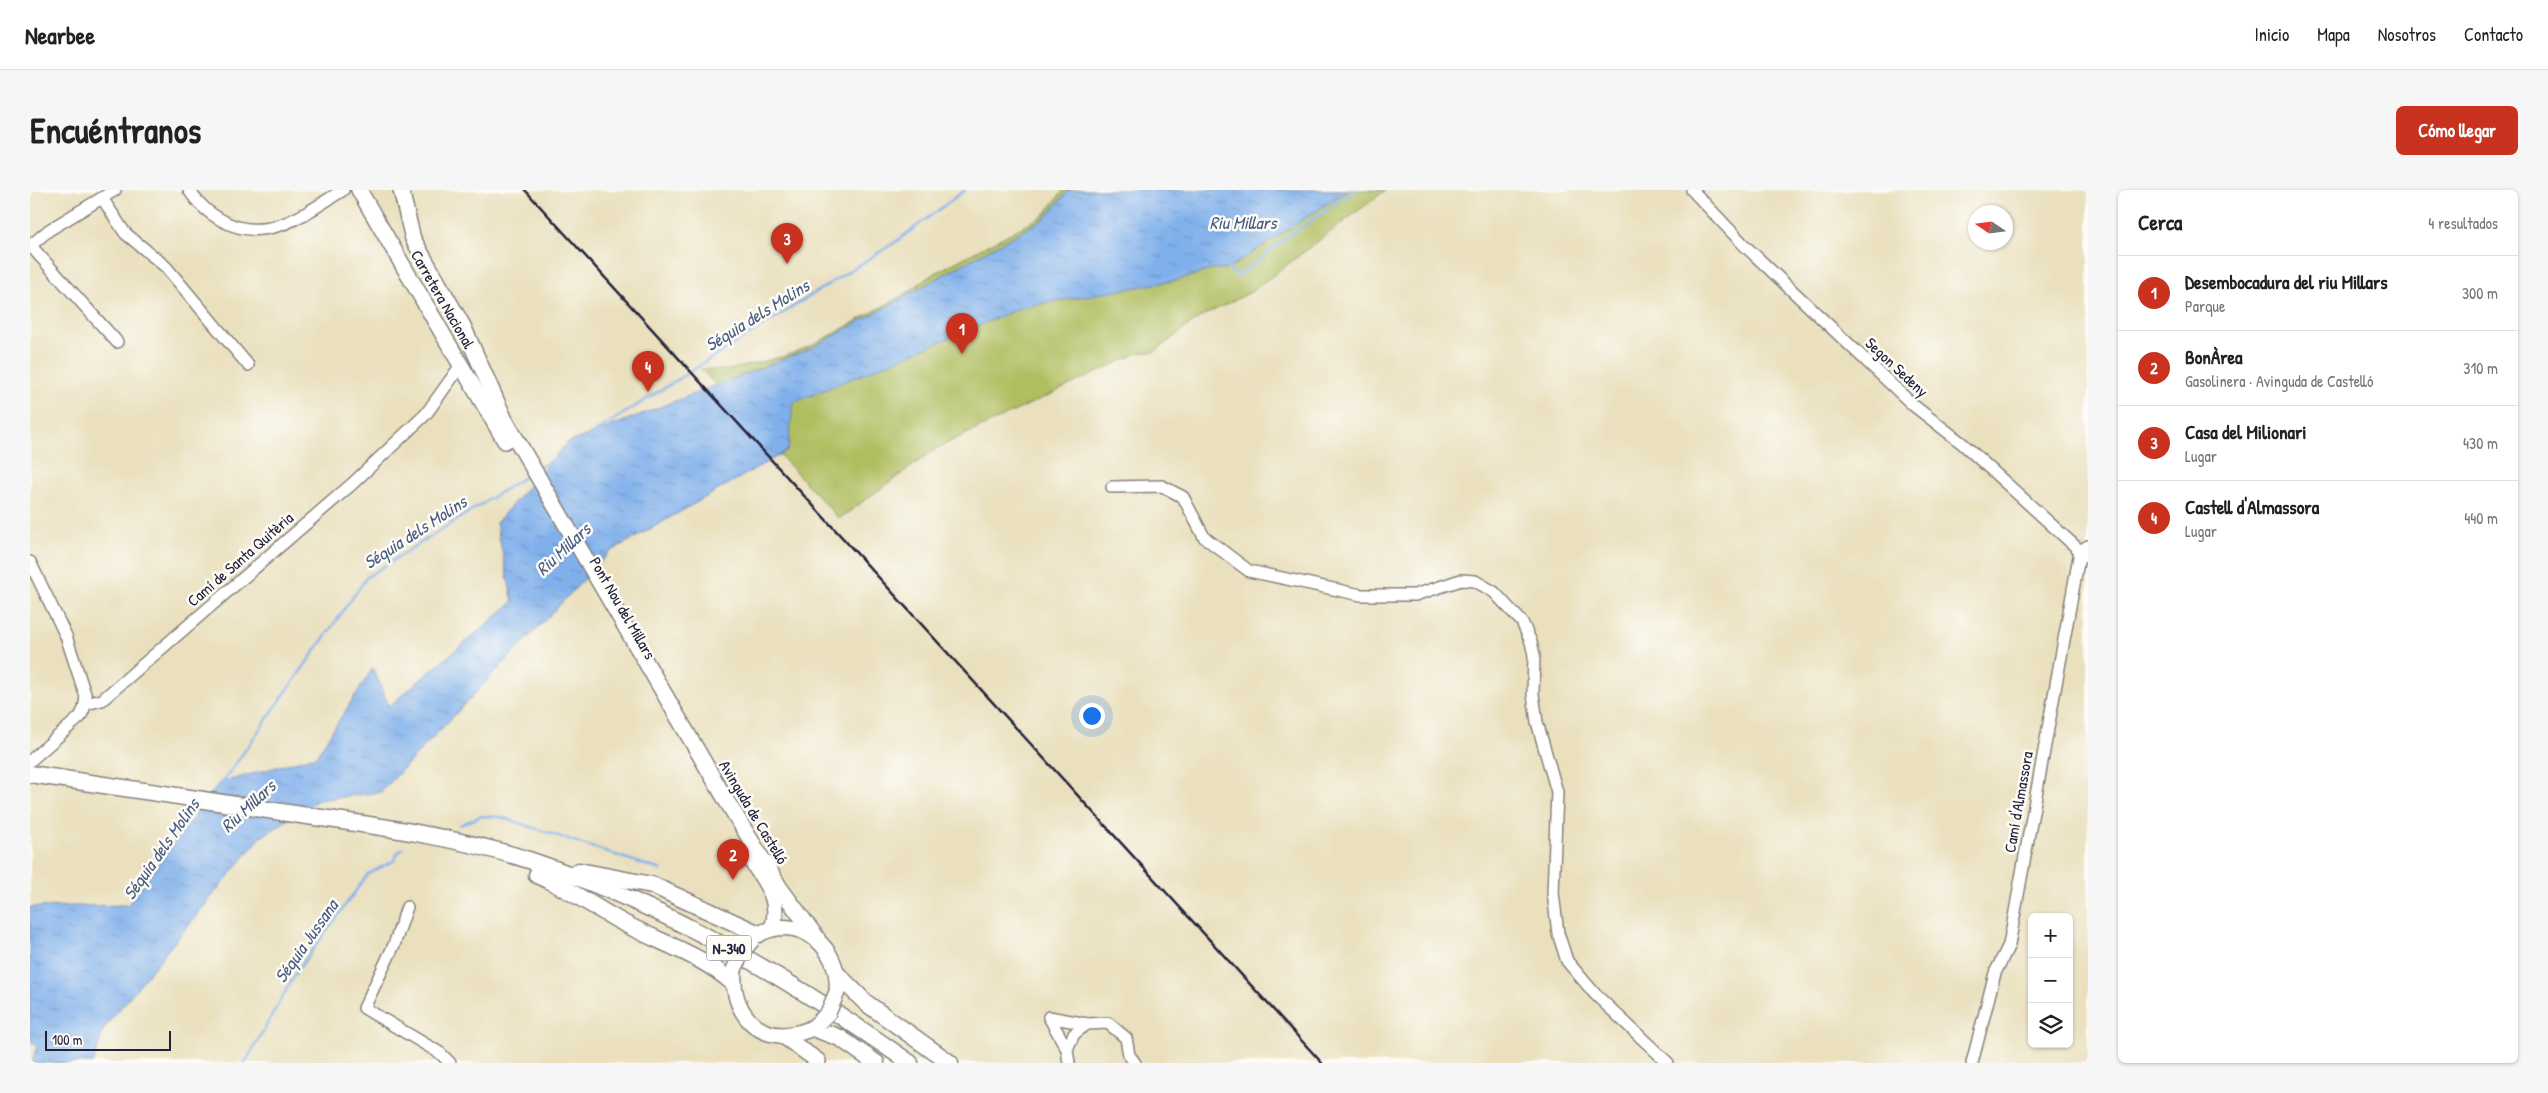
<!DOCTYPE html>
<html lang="es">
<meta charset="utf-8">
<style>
:root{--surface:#fff;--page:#f6f6f6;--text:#222;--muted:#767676;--line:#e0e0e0;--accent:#c8321e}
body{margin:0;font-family:"Patrick Hand",sans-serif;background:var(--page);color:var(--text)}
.controls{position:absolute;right:15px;bottom:15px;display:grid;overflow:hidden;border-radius:8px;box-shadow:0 1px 4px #0004}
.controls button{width:45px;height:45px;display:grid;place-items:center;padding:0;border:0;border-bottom:1px solid var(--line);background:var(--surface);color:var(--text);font:25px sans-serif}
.compass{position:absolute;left:1938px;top:15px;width:45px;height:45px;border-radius:50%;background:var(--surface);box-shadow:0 1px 4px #0004;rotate:283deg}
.scale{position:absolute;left:15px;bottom:12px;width:126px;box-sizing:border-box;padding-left:5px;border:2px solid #22223b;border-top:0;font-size:14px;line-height:18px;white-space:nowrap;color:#22223b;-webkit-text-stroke:4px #fdfcf7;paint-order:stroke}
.you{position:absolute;left:1061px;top:525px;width:18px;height:18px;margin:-12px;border:4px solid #fff;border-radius:50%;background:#1a73e8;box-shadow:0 0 0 8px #1a73e833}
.badge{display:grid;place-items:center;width:32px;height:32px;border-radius:50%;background:var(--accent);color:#fff;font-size:16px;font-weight:700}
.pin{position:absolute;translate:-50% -41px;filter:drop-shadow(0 1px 2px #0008)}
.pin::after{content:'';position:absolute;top:26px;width:18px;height:15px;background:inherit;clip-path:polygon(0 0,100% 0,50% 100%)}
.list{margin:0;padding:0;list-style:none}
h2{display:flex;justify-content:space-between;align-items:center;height:65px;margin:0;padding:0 20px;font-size:21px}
h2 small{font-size:16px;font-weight:400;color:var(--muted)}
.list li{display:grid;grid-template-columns:32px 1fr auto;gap:15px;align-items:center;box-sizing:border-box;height:75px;padding:0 20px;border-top:1px solid var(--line)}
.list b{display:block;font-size:19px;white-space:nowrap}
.list p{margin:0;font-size:16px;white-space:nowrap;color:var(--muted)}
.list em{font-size:16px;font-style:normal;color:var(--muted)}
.icon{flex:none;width:28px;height:28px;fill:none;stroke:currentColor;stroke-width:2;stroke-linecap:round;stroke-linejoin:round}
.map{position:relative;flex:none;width:2058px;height:873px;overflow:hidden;border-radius:8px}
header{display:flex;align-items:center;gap:30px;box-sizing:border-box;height:70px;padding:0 25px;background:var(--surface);border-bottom:1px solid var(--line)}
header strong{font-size:24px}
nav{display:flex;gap:28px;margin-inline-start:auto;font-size:18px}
.intro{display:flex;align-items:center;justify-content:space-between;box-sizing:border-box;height:120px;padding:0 30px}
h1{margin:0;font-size:35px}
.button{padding:12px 22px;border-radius:8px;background:var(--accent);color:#fff;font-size:18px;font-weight:700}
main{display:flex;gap:30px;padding:0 30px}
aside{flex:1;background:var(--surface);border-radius:8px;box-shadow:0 1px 4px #0004}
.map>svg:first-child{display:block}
</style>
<header>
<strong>Nearbee</strong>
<nav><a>Inicio</a><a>Mapa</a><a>Nosotros</a><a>Contacto</a></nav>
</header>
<div class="intro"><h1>Encuéntranos</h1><a class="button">Cómo llegar</a></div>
<main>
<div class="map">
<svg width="2058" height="873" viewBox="0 0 2058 873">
<defs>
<pattern id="water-ripples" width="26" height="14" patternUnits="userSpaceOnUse" patternTransform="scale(1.25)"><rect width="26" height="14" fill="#80b0eb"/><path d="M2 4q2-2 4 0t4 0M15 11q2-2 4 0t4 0" fill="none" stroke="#688fc0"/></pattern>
</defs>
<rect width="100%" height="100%" fill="#fdfcf7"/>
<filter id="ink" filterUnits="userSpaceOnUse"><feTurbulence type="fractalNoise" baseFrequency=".02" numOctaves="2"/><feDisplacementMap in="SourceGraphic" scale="10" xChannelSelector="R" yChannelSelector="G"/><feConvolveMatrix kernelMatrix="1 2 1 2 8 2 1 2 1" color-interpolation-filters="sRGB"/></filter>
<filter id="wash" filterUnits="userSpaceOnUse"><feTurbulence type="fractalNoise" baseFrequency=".0096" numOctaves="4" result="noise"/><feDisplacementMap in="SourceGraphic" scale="20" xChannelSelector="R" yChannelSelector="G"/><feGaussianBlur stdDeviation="1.12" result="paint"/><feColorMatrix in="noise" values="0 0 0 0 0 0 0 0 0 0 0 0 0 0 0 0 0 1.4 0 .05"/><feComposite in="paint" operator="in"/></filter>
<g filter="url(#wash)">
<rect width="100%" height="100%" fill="#eae0be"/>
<!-- green -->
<path fill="#b0be60" stroke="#69704e" d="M1034,0H1356L1221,102L1169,128L1124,162L1108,163L907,258L809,329L671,179L698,180L755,166L783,155L875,104L903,84L1013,26Z"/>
<!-- water -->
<path fill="url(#water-ripples)" stroke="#516993" d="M1039,0H1318L1198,79H1184L1148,90L993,117L763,213L758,260L580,362L351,602L288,610L230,648L74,838L63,873H2L7,856L0,850V717L98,715L189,593L286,566L343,478L359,516L483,412L466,333L537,253L782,158L1014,29Z"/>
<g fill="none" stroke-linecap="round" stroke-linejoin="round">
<!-- stream -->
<g stroke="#80b0eb" stroke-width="2.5">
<path d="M1198,79L1209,86L1257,47L1326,0"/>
<path d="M563,243L867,51L935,0"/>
<path d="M508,278L525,268"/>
<path d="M192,593L337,387L499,284"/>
<path d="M430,635L451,626L471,627L631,680"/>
<path d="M215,873L267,781L338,684L365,670L367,663L373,659"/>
</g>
</g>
</g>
<g filter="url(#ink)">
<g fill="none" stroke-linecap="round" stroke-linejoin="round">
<defs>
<g id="minor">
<path d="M159,0C168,14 182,26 197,33C240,53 277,22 313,0"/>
<path d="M1662,0L1714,55L1883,215L1933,254L2058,368"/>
<path d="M72,8L95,43L136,77L218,175"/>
<path d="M0,55L87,152"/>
<path d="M0,56L19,40L85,0"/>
<path d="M1082,297L1132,296L1153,307L1174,347L1219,381L1331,405H1385L1431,390L1445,391L1464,402L1492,432L1501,452L1504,465L1503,504L1507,532L1527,602L1523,703L1528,743L1537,771L1565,804L1638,873"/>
<path d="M0,372L36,446L56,507L54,519L50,527L0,571"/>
<path d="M56,514L72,510L322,294L396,224L431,175"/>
<path d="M377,717L364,755L334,818L410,863L420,873"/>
<path d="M1019,827L1057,834L1078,833L1096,848L1099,865L1105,873"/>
<path d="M1019,827L1037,859L1039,873"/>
<path d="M1037,859L1044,844L1057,834"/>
<path d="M1942,873L1965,783L1979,755L2050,361L2058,356"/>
</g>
<g id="major">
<path d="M329,0L475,251"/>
<path d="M371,0L383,49L433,136L475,230L696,610L750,698L787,748"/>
<path d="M721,670C735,693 752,710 742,739"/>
<path d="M733,742C772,725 810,759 807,798"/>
<path d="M704,781C701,816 723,851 762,844C773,842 782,840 789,832"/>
<path d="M753,846L788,871"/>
</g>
<g id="highway">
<path d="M0,584C90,597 181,611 271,625C348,636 428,647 502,671C639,717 762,790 880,873"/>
<path d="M549,681L622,695L729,744"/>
<path d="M507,685C536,697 561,715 588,730C627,752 669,763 703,793"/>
<path d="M808,785L836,813L920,873"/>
<path d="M783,838L810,848L846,873"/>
</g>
</defs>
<!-- minor casing -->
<use href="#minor" stroke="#86817c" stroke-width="14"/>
<!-- major casing -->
<use href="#major" stroke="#86817c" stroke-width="18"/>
<!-- highway casing -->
<use href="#highway" stroke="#86817c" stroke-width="19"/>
<!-- minor -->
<use href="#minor" stroke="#fff" stroke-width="11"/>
<!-- major -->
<use href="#major" stroke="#fff" stroke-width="15"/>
<!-- highway -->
<use href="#highway" stroke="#fff" stroke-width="16"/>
<!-- rail -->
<path stroke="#22223b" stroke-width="2.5" d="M495,0L1292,873"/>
<defs>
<g id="major-bridge">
<path d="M704,780L711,763L722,750"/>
<path d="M789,832L798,823L807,802"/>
</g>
</defs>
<!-- major-bridge casing -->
<use href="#major-bridge" stroke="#86817c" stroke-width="18" stroke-linecap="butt"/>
<!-- major-bridge -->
<use href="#major-bridge" stroke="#fff" stroke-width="15"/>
</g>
</g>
<g text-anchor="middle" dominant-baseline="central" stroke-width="5" stroke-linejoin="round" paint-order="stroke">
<!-- shield labels -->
<rect fill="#fdfcf7" stroke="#646373" stroke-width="1" x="676.5" y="745.5" width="45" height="25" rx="4"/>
<g font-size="15" font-weight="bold" fill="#22223b">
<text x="699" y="758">N-340</text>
</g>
<!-- street labels -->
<g font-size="16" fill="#22223b" stroke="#fdfcf7">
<text transform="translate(413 109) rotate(60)">Carretera Nacional</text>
<text transform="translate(1867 177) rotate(43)">Segon Sedeny</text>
<text transform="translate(210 369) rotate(-41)">Camí de Santa Quitèria</text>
<text transform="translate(593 418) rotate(60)">Pont Nou del Millars</text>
<text transform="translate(1988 612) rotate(-80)">Camí d'Almassora</text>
<text transform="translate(724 622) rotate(59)">Avinguda de Castelló</text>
</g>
<!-- water labels -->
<g font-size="18" font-style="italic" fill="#485b81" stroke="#fdfcf7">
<text x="1213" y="32">Riu Millars</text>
<text transform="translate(727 125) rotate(-32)">Séquia dels Molins</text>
<text transform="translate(385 342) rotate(-33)">Séquia dels Molins</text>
<text transform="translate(533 359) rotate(-43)">Riu Millars</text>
<text transform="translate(218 616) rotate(-43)">Riu Millars</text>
<text transform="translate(131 659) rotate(-55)">Séquia dels Molins</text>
<text transform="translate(276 751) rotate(-55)">Séquia Jussana</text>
</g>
</g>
</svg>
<div class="controls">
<button>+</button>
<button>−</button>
<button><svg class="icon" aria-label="layers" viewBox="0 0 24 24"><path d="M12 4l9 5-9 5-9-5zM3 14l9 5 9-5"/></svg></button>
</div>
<svg class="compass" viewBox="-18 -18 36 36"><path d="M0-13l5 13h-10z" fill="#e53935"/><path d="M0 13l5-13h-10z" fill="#767676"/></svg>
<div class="scale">100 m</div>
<div class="you"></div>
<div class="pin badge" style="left:932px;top:164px">1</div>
<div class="pin badge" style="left:703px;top:690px">2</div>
<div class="pin badge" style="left:757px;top:74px">3</div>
<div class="pin badge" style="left:618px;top:202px">4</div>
</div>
<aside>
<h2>Cerca<small>4 resultados</small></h2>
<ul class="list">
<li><span class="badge">1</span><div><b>Desembocadura del riu Millars</b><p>Parque</p></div><em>300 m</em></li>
<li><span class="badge">2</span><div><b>BonÀrea</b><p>Gasolinera · Avinguda de Castelló</p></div><em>310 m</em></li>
<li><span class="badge">3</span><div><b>Casa del Milionari</b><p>Lugar</p></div><em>430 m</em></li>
<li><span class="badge">4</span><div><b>Castell d'Almassora</b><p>Lugar</p></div><em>440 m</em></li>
</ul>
</aside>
</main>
